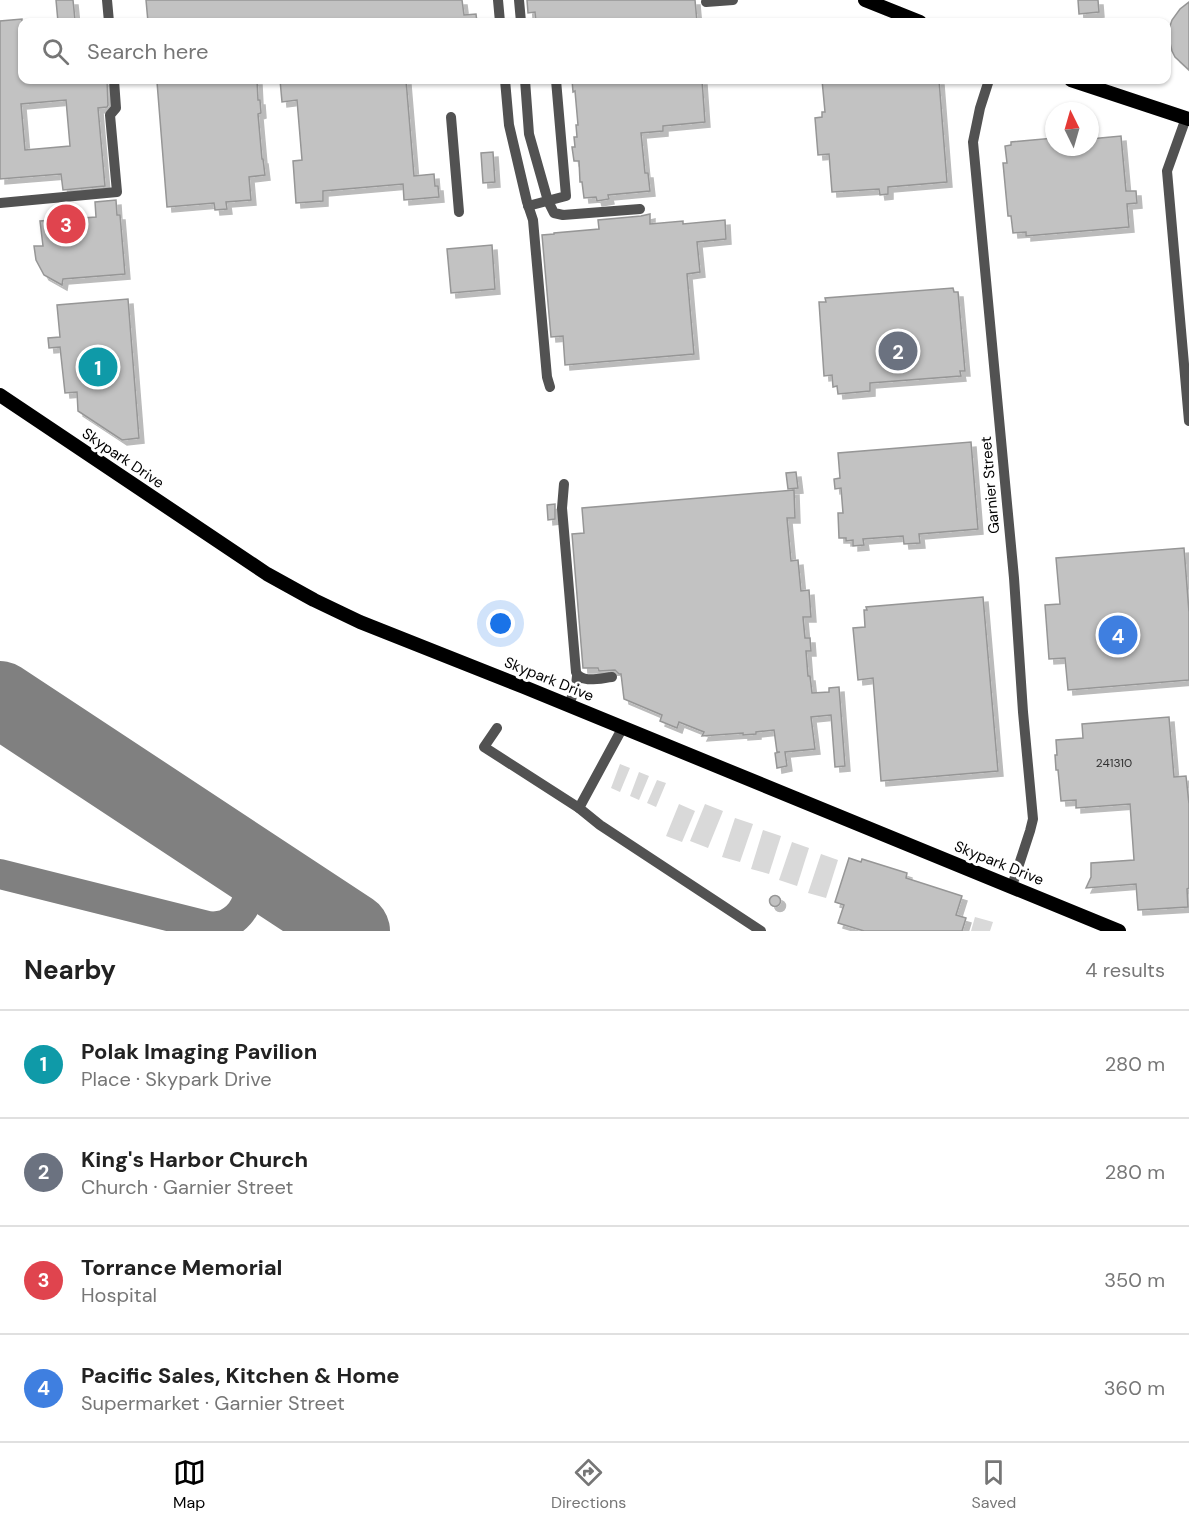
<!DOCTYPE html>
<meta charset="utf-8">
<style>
:root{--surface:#fff;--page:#f6f6f6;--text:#222;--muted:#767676;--line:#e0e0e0;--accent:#000}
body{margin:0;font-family:"DM Sans",sans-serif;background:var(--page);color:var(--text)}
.compass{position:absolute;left:1045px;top:102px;width:54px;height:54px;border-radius:50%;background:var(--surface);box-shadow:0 2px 4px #0004;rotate:355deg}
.you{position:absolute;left:501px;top:624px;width:21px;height:21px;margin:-15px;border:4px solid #fff;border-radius:50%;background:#1a73e8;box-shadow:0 0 0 9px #1a73e833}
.badge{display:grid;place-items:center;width:39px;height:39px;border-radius:50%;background:var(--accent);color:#fff;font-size:20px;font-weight:700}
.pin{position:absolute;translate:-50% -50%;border:3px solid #fff;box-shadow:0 2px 6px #0006}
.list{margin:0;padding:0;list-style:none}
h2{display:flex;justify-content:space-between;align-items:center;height:78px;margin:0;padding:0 24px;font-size:26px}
h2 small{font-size:20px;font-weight:400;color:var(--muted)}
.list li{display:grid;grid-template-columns:39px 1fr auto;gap:18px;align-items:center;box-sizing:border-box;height:108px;padding:0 24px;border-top:2px solid var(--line)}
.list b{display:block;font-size:22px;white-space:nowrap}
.list p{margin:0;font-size:20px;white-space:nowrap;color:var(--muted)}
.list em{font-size:20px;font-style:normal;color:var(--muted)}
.icon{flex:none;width:33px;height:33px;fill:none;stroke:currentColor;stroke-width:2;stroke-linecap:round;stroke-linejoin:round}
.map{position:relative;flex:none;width:1189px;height:931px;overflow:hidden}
.search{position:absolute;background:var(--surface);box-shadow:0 2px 4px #0004;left:18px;right:18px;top:18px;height:66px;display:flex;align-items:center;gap:15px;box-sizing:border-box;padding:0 21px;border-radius:12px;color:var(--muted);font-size:22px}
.sheet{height:510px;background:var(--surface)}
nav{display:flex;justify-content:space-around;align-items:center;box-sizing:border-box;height:84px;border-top:2px solid var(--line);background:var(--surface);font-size:16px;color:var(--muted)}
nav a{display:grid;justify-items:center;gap:3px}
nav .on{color:var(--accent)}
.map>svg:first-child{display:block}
</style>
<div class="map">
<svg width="1189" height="931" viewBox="0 0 1189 931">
<defs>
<filter id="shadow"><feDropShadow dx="5" dy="5" stdDeviation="0" flood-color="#0004"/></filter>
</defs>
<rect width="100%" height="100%" fill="#fff"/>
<!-- green -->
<g fill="#d9d9d9">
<path d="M620,764L630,768L620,792L611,788Z"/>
<path d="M639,772L649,776L639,800L630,796Z"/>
<path d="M657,780L666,783L656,807L647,803Z"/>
<path d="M679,804L695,811L682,842L666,836Z"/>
<path d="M705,804L723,811L708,848L690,841Z"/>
<path d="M735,818L753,824L740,862L722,857Z"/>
<path d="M763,830L781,836L769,874L751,869Z"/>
<path d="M792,842L809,848L797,886L779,880Z"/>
<path d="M821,854L838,860L826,898L808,893Z"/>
<path d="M975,917L993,922L990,931H971Z"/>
</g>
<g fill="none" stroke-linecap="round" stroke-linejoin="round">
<!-- taxiway -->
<g stroke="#808080" stroke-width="30">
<path d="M0,874L228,931"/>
<path d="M212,927C216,926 222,926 226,924C243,916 252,898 248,880C247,872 242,864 239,857"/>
</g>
<!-- runway -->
<path stroke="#808080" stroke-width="76" d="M0,699L352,931"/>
</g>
<!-- building -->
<g fill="#c2c2c2" stroke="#969696" stroke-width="1.5" fill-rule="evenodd" filter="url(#shadow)">
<path d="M56,0H73L75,20L58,22Z"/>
<path d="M146,0H462L464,15L476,14L477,22H276V21L148,22Z"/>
<path d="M527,0H695L697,22H536L535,12L528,13Z"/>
<path d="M1078,0H1098L1099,12L1079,14Z"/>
<path d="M1189,2V70L1175,57L1172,51L1169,39L1170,26L1172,20L1180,9Z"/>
<path d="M22,19V80H107L108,105L107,107L98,108L105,186L63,190L61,174L0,179V21ZM66,100L70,146L25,150L21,104Z"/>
<path d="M187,80H257L258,100H260L261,113L258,114L262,159H263L265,175L249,177L251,200L226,202L227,209L215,210L214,203L167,207L157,82Z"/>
<path d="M280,80H406L414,176L434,174L435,186H438L439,197L404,200L403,184L323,191V201L296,203L293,161L302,160L297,100L282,102Z"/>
<path d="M572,80H702L705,122L663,126V131L641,133L645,173H648L650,191L608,195L609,199L597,201L596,197L584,198L582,182H580L579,161H574L572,147H575L574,137H577L576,125H578L575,91L573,92Z"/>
<path d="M822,80H939L947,182L888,187V194L880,195L879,189L832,192L829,154L818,155L815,118L822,117V112H825Z"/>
<path d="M1121,136L1126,191H1136L1137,203L1127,204L1129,227L1026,236V232L1013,233L1011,216H1008L1003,163H1007L1005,146L1011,145V142L1054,138V147H1090V139Z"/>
<path d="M493,152L495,182L483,183L481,153Z"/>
<path d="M116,200L117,215H120L125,274L63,279L62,285L44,275L36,260L34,246H43L40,221L96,217L95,202Z"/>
<path d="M650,214V224L683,221V224L725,220L726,239L697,242L700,272L687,274L694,354L565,365L563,336L551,337L542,235L554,234V233L599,229L598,220L641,216Z"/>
<path d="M492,245L495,289L451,293L447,249Z"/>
<path d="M953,288L954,292H958L965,371H960L961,376L870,383V391L838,394L837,386L833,387L832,375L824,376L819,302H826L825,298Z"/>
<path d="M128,299L139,438L122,440L78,411L77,392L65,393L60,347L49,348L48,338L60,337L57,305Z"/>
<path d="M971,442L978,529L919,534L920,543L904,544L903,536L863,539L864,545L853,546V540L846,541V538H839L838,513H843L841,488L835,489L834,479L840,478L838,453Z"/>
<path d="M796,472L798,488L788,489L786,473Z"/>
<path d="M794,490L795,518H787L791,561L798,560L801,591L809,590L811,617H803L805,638H810L811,651H806L808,676H810L812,693L829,692V688L839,687L845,766L835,767L831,715L811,717L815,749L785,752L787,766L777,768L775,753L780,752H777L774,730L756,732V734L743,735V733L702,736L704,732L679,722L677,728L660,721L662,715L624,699L621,674H619L615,670L599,671L598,668H583L572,534L584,533L582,508Z"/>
<path d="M555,504V519L548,520L547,505Z"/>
<path d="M1184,548L1189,612V680L1068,690L1065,658L1049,659L1045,605L1060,604L1056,558Z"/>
<path d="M983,597L998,771L881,781L873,678L858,680L853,628L865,627L864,610H867L866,607Z"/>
<path d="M1169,717L1174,777L1186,776L1189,804V888L1187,889L1188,907L1138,910L1136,884L1086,888L1091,877V863L1134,860L1130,804L1076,808V800L1061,801L1058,770H1056L1055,755H1057L1056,740L1083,738L1082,724Z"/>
<path d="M849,858L861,862L862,859L907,873L906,878L962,896L956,915L966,918L962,931H864L838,923L844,905L835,902Z"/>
<circle cx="775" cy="901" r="5.5"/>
</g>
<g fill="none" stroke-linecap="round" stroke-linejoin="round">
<!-- minor -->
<g stroke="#525252" stroke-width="10">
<path d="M107,0L109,22"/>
<path d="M498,0L500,22"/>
<path d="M519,0L521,22"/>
<path d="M706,2L733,0"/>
<path d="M505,80L509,125L527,202L533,220L547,377L550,387"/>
<path d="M525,80L529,134L548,201L554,213L563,215L640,209"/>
<path d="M989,80L980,108L973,142L1014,578L1023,712L1033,819L1030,831L1012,886"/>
<path d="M451,117L459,212"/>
<path d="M1186,118L1167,171L1189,421"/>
<path d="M0,203L117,192L110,115L116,108L114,80"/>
<path d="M528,206L566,196L556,80"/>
<path d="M564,484L562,508L576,672C581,684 601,678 612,677"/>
<path d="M569,705L576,685L577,676"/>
<path d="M623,727L579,808L600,825L761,931"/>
<path d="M497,728L484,747L579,808"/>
</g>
<!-- major -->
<g stroke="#000" stroke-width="14">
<path d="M865,0L920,22"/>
<path d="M1071,80L1189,119"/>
<path d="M0,395L267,574L314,600L360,622L524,687L1119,931"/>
</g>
</g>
<g text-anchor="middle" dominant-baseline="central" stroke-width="6" stroke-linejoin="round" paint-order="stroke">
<!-- number labels -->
<g font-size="12" fill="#303030">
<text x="1114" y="763">241310</text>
</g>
<!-- street labels -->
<g font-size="15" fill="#000" stroke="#fff">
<text transform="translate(123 458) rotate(34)">Skypark Drive</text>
<text transform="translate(990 485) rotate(-95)">Garnier Street</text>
<text transform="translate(549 679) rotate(22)">Skypark Drive</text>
<text transform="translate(999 863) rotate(22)">Skypark Drive</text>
</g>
</g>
</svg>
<svg class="compass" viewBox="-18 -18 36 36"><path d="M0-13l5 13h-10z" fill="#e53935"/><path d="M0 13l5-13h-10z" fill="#767676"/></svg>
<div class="you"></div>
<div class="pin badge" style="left:98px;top:367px;background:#0f9aa8">1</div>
<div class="pin badge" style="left:898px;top:351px;background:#6b7280">2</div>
<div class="pin badge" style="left:66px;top:224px;background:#e0444e">3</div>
<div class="pin badge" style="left:1118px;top:635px;background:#3f7fe0">4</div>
<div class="search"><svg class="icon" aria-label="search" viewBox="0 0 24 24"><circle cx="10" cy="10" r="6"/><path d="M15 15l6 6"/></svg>Search here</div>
</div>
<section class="sheet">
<h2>Nearby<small>4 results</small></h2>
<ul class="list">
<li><span class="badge" style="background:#0f9aa8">1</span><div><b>Polak Imaging Pavilion</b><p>Place · Skypark Drive</p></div><em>280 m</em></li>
<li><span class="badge" style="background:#6b7280">2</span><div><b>King's Harbor Church</b><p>Church · Garnier Street</p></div><em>280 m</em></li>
<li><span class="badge" style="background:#e0444e">3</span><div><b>Torrance Memorial</b><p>Hospital</p></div><em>350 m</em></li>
<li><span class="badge" style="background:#3f7fe0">4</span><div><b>Pacific Sales, Kitchen &amp; Home</b><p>Supermarket · Garnier Street</p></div><em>360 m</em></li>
</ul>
</section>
<nav>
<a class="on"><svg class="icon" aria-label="map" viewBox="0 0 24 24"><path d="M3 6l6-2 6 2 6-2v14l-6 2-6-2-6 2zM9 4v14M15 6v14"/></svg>Map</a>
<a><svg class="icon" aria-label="directions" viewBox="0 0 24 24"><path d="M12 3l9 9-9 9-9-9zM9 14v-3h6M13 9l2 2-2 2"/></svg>Directions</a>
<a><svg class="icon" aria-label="saved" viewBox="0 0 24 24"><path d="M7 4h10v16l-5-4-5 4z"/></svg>Saved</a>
</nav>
